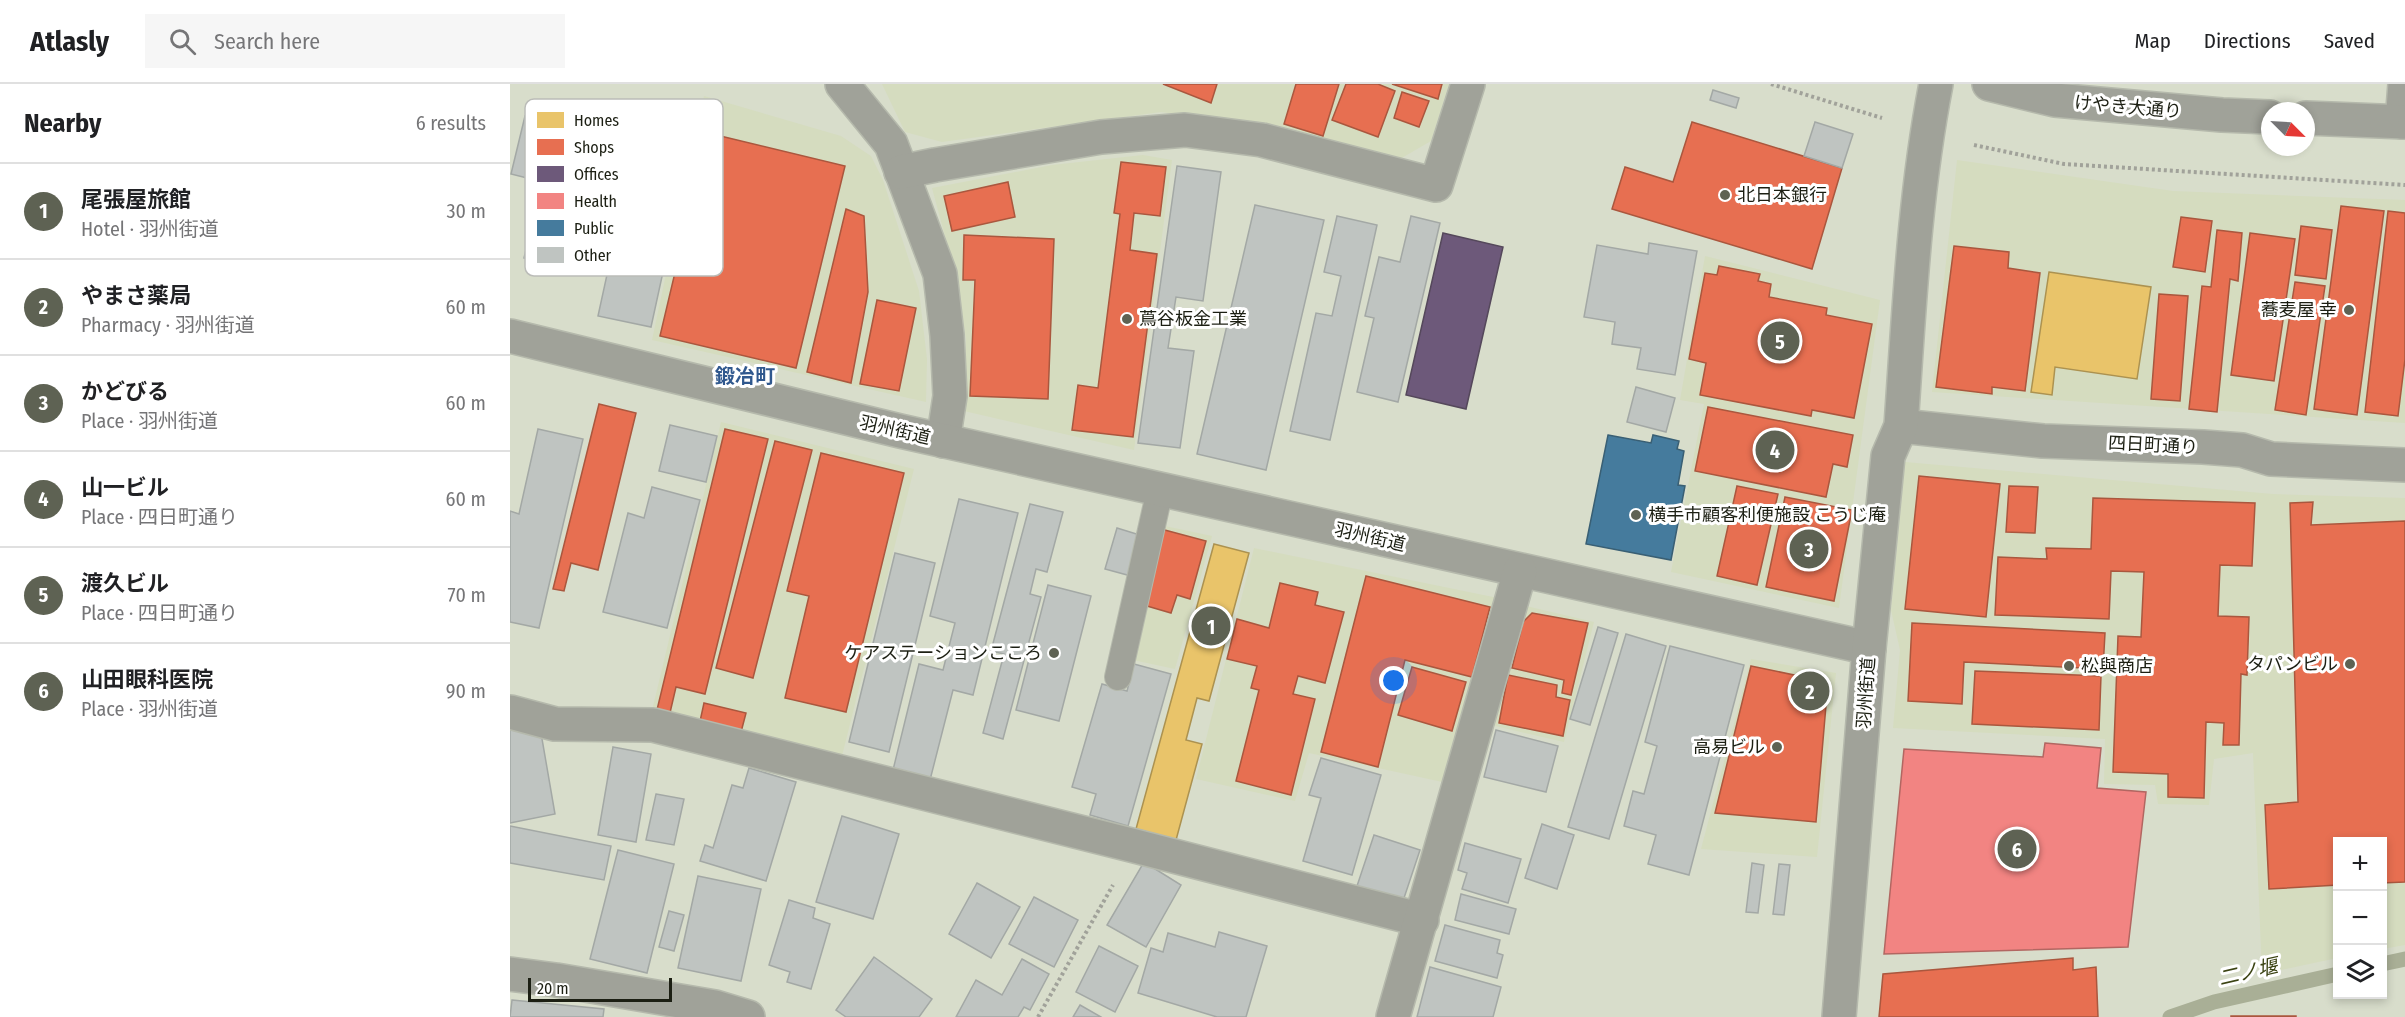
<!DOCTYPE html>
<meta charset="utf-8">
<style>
:root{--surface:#fff;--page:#f6f6f6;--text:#202124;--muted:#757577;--line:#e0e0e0;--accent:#5e6253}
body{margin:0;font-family:"Fira Sans Condensed","Noto Sans JP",sans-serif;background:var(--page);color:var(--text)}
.controls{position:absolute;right:18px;bottom:18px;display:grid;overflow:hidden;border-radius:0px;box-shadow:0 3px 9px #0003}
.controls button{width:54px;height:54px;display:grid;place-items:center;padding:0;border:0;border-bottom:2px solid var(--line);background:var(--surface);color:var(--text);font:30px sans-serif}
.compass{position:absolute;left:1751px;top:18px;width:54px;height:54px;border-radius:50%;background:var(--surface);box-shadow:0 3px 9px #0003;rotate:114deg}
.scale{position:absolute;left:18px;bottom:15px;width:144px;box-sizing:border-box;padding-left:6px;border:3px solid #1c1f13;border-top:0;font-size:16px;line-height:21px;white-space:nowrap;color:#1c1f13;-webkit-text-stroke:4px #fff;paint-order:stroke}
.you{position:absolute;left:884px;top:597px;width:21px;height:21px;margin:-15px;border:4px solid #fff;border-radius:50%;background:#1a73e8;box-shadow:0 0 0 9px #1a73e833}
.badge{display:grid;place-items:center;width:39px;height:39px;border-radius:50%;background:var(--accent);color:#fff;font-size:20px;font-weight:700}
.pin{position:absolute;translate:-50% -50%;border:3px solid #fff;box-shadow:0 2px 6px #0006}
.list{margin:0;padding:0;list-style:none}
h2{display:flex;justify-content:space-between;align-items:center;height:78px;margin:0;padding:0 24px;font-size:26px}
h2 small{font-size:20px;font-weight:400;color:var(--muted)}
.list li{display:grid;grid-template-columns:39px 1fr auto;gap:18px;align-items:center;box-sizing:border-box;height:96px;padding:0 24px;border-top:2px solid var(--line)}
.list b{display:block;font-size:22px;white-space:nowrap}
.list p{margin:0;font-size:20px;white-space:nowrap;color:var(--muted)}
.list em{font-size:20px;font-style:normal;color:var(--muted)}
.icon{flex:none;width:33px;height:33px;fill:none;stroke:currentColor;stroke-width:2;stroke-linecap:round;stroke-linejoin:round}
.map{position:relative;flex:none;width:1895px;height:933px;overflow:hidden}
header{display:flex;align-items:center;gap:36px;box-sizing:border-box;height:84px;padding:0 30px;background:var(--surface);border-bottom:2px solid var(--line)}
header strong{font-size:28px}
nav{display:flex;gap:33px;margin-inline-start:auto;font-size:21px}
.search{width:420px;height:54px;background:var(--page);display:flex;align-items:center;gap:15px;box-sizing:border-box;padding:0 21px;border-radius:0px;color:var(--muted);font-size:22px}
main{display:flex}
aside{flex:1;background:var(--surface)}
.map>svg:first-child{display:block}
</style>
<header>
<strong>Atlasly</strong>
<div class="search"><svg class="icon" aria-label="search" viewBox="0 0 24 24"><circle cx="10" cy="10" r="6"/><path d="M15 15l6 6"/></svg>Search here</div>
<nav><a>Map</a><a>Directions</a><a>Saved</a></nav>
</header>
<main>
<aside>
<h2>Nearby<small>6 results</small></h2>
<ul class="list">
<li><span class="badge">1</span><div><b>尾張屋旅館</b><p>Hotel · 羽州街道</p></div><em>30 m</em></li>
<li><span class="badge">2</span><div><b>やまさ薬局</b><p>Pharmacy · 羽州街道</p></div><em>60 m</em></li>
<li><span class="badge">3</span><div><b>かどびる</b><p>Place · 羽州街道</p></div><em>60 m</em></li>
<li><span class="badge">4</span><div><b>山一ビル</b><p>Place · 四日町通り</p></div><em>60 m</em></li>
<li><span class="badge">5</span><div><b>渡久ビル</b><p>Place · 四日町通り</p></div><em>70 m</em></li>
<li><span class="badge">6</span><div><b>山田眼科医院</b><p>Place · 羽州街道</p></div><em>90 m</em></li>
</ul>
</aside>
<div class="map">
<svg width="1895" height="933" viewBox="0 0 1895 933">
<rect width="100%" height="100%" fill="#d8ddcb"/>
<!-- built -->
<g fill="#d5dcbf">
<path d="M372,0H939L921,57L890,75L734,39L651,28L432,58L395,48Z"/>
<path d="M194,12L331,52L361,72L373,96L409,207L417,275L416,318L142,256Z"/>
<path d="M633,71L662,76L624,366L454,327L456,255L447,197L422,104L542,81Z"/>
<path d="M1447,76L1663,107L1895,116V339L1422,308Z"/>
<path d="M1195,172L1370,216L1329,524L1161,488L1194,320L1170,316Z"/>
<path d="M211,338L404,385L331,676L140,635Z"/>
<path d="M1395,378L1763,410L1895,414V861L1873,865L1872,758H1828L1827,874L1752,890L1743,669L1704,675L1699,721L1648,720L1645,701L1594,700L1595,655L1383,644L1390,566L1381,526Z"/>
<path d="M636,438L702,452L665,585L604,572Z"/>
<path d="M744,464L988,514L937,699L799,669L785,717L686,695Z"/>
<path d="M1012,521L1084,538L1054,658L981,641Z"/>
<path d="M1241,575L1326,589L1307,773L1191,765Z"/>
</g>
<!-- homes -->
<g fill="#e9c46a" stroke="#ac9250" stroke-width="1.5">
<path d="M1539,188L1641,203L1627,295L1545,283L1542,311L1521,308Z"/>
<path d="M704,460L739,469L699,617L687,614L676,656L692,660L666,756L626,745Z"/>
</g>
<!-- shops -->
<g fill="#e76f51" stroke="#aa573e" stroke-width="1.5">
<path d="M653,0H707L701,19Z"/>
<path d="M786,0H829L813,52L774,40Z"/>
<path d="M836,0H868L885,7L868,53L822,36Z"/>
<path d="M882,0H932L928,15Z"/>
<path d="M892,8L919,17L909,43L884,34Z"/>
<path d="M1182,38L1332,84L1302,185L1102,125L1115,83L1163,98Z"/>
<path d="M198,49L335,82L286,284L150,252Z"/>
<path d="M611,78L656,83L650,132L624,129L620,166L647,170L623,353L562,346L568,301L588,304L610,130L604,129Z"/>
<path d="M498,98L505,133L442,147L434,112Z"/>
<path d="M1831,122L1874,127L1847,331L1804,325Z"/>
<path d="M336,125L354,132L358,208L341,299L297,288Z"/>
<path d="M1878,127L1895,129V275L1888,332L1855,328Z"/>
<path d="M1671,133L1702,137L1695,188L1663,183Z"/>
<path d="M1791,142L1822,146L1816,195L1785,191Z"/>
<path d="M1707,146L1732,149L1728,197L1720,195L1707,328L1679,325L1692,202L1701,203Z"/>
<path d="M1740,149L1785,155L1764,297L1721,291Z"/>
<path d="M454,151L544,155L538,315L460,312L465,196H453Z"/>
<path d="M1444,162L1499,168L1498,184L1530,189L1515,307L1482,303V310L1426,303Z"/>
<path d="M1209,182L1250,190L1248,197L1261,200L1259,213L1317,224L1316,231L1362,240L1344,334L1302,326L1301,332L1190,311L1196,279L1179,275L1195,189L1207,191Z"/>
<path d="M1785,198L1815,202L1796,331L1765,326Z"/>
<path d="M1649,210L1678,212L1670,317L1641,315Z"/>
<path d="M367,216L406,224L389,307L350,300Z"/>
<path d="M89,320L126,329L88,486L61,479L54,507L43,505Z"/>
<path d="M1198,323L1343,351L1337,383L1323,380L1316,413L1185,387Z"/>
<path d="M215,345L258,355L195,610L166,603L159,633L146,630Z"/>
<path d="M265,357L302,366L243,594L206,584Z"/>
<path d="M311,369L394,389L336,628L275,614L299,512L277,507Z"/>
<path d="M1409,392L1490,400L1476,533L1395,525Z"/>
<path d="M1227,402L1268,410L1247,501L1207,492Z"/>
<path d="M1499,402L1528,403L1525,449L1496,448Z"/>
<path d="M1275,413L1342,426L1324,517L1256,503Z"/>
<path d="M1583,414L1745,419L1742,482L1710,481L1708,532L1739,533L1737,591L1731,590L1729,661H1713L1714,639L1696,638L1694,714L1658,713V690L1603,688L1608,552L1631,553L1634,488L1601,487L1599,535L1485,531L1488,473L1537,475L1536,464L1581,465Z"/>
<path d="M1803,418L1801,441L1895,437V798L1872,799V758H1828V801L1759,805L1755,721L1788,718L1780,419Z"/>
<path d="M651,445L696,457L680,515L667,511L661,529L630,520Z"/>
<path d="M856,492L980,523L962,593L895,576L868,683L811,668Z"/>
<path d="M770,499L808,508L805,521L834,528L815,599L788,592L783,610L805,615L781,711L726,697L749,606L741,604L747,582L717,575L727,535L759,544Z"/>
<path d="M1022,529L1078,539L1061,611L1052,609L1054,596L1002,584L1013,538Z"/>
<path d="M1402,539L1595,549L1593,585L1454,578L1452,620L1398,617Z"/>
<path d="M1241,582L1318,598L1306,738L1205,729Z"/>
<path d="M902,583L956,598L942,647L888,631Z"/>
<path d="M1465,587L1591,592L1589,646L1462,640Z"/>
<path d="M998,591L1047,601L1046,613L1060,616L1053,652L989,639Z"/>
<path d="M194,619L236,629L230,652L189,642Z"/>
<path d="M1563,874V886L1586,883L1588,933H1369L1373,890Z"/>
<rect x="1721" y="932" width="65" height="1"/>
</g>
<!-- offices -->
<path fill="#6d597a" stroke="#55485b" stroke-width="1.5" d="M933,149L993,163L956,325L896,311Z"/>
<!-- health -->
<path fill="#f28482" stroke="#b26661" stroke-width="1.5" d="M1535,659L1591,664L1587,704L1636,708L1618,863L1374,870L1394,665L1533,673Z"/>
<!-- public -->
<path fill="#457b9d" stroke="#395f74" stroke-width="1.5" d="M1098,351L1141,359L1143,351L1169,357L1167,365L1174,367L1168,401L1175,402L1161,476L1076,460Z"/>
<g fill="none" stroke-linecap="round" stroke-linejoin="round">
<!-- stream -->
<g stroke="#a9af96" stroke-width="15">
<path d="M1872,880L1895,875"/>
<path d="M1660,933L1704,918L1828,890"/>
</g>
</g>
<!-- building -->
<g fill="#bfc4c1" stroke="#a3a8a5" stroke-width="1.5">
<path d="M1203,6L1229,14L1226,24L1200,16Z"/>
<path d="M15,32L71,45L57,104L1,90Z"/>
<path d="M1305,38L1343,50L1332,84L1294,72Z"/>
<path d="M129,44L182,55L141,243L88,232Z"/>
<path d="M667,82L711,88L693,217L666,213L658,264L684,267L670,364L628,359Z"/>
<path d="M28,116L83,129L69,188L14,174Z"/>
<path d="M745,121L814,136L756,386L687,370Z"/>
<path d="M827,132L867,141L820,356L780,347L806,229L822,232L831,192L814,188Z"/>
<path d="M901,132L930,139L888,318L847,308L864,234L855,232L869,173L890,178Z"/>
<path d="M1139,159L1187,167L1165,291L1127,285L1131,264L1102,260L1105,238L1074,233L1087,161L1138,170Z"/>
<path d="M1126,303L1165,314L1156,348L1117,338Z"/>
<path d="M160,341L207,352L196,398L149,387Z"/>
<path d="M28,345L73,355L29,544L0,538V427L9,430Z"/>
<path d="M142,403L190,416L157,544L93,528L118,429L134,434Z"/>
<path d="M449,415L508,429L463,611L443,606L420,696L383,686L409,580L433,586L445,539L420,532Z"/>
<path d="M520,420L553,428L537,488L526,485L520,510L531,513L493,655L473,649L494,570L481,567Z"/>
<path d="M607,444L633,452L621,492L595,485Z"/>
<path d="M385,469L425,479L379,668L339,658Z"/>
<path d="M538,501L581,512L549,637L506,626Z"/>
<path d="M1088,543L1108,549L1080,641L1060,635Z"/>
<path d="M1116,550L1156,562L1099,755L1058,743Z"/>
<path d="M1160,562L1234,581L1179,791L1138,780L1146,751L1114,742L1123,707L1134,710L1147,662L1135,658Z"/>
<path d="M624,580L661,590L618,742L580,731L586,710L562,703L592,600L617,607Z"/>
<path d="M0,646L31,649L45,730L0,739Z"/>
<path d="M986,646L1048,662L1036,708L974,693Z"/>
<path d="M103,663L141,670L126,758L88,751Z"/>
<path d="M811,674L871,691L842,791L793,777L811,714L799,711Z"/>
<path d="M239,684L286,698L256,797L190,777L195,761L203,764L222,701L233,704Z"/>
<path d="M146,710L174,715L164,761L136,756Z"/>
<path d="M332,732L389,750L363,835L306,818Z"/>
<path d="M1032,740L1064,751L1047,805L1015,794Z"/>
<path d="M0,742L101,762L94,796L0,779Z"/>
<path d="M864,751L910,766L893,817L847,802Z"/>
<path d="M955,759L1011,775L998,819L952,805L957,789L948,786Z"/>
<path d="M108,766L164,780L137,889L80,875Z"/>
<path d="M634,778L671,801L636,863L597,841Z"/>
<path d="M1242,779L1254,781L1248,829L1236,828Z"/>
<path d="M1269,780L1280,781L1274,831L1263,830Z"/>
<path d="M188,792L251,805L231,897L168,884Z"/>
<path d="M467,799L510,823L481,874L439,850Z"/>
<path d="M951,810L1006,825L999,850L945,836Z"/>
<path d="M524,813L568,836L544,883L499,860Z"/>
<path d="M279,816L305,824L303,834L320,840L301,905L277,898L280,888L259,881Z"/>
<path d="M159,827L174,831L164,867L149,863Z"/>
<path d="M935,841L990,856L987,869L993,871L987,894L925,877Z"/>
<path d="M709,848L757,862L736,933H707L628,909L641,864L653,868L658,849L705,863Z"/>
<path d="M589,862L628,882L605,928L566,908Z"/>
<path d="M364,873L422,915L409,933H336L326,926Z"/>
<path d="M512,875L539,890L520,926L514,923L508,933H446L466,896L492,911Z"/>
<path d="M920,883L991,903L983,933H907Z"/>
<path d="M2,916L94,925L93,933H0Z"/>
<path d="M570,921L591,933H563Z"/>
</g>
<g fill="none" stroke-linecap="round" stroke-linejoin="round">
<defs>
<path id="service" d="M608,593L650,406"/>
<g id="minor">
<path d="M332,0L381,60L430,190L437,251L440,312L433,357"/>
<path d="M1892,38L1895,0"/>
<path d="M391,88L425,81L591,53L675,46L752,56L926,101L958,0"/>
<path d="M0,252L390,347L1359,564"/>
<path d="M1391,342L1533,357L1693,363L1732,366L1761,375L1895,381"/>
<path d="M0,628L45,640L143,641L625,762L912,836"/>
<path d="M0,890L46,896L205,923L238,933"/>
<path d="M883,933L1010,487"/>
<path d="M1329,933L1359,564L1378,372L1391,342C1399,228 1404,113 1426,0"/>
</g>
<g id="tertiary">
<path d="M1479,0L1545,16L1712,31L1760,33"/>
<path d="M1796,34L1895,38"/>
</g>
</defs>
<!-- service casing -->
<use href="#service" stroke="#b5b9ac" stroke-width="28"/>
<!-- minor casing -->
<use href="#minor" stroke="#b5b9ac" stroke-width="36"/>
<!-- tertiary casing -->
<use href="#tertiary" stroke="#b5b9ac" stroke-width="36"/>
<!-- path -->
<g stroke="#a1a29a" stroke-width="4" stroke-dasharray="3 3" stroke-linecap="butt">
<path d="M1261,0L1372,34"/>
<path d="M1464,61L1554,80L1895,101"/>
<path d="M528,933L603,801"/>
</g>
<!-- service -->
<use href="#service" stroke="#a0a299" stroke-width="26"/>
<!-- minor -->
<use href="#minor" stroke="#a0a299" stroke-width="33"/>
<!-- tertiary -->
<use href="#tertiary" stroke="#a0a299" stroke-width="33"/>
</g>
<!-- markers -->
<g fill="#5e6253" stroke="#fff" stroke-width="2">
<circle cx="1215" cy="111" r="6"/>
<circle cx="1839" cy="226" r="6"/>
<circle cx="617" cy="235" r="6"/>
<circle cx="1126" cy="431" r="6"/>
<circle cx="544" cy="569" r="6"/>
<circle cx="1840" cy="580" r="6"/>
<circle cx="1559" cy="582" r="6"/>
<circle cx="1267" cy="663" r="6"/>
</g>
<g text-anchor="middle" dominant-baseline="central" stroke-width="6" stroke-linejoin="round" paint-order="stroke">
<!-- street labels -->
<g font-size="18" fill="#1c1f13" stroke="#fff">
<text transform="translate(1618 23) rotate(5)">けやき大通り</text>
<text transform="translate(385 346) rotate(13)">羽州街道</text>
<text transform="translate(1643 361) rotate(3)">四日町通り</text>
<text transform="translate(860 453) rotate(13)">羽州街道</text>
<text transform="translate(1356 609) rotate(-86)">羽州街道</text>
</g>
<!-- poi labels -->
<g font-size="18" fill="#1c1f13" stroke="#fff" text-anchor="start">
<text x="1227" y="111">北日本銀行</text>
<text x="1827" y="226" text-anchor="end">蕎麦屋 幸</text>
<text x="629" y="235">蔦谷板金工業</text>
<text x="1138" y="431">横手市顧客利便施設 こうじ庵</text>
<text x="532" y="569" text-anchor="end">ケアステーションこころ</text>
<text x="1828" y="580" text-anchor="end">タパンビル</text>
<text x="1571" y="582">松與商店</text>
<text x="1255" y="663" text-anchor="end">高易ビル</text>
</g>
<!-- neighbourhood labels -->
<g font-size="20" font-weight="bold" fill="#30588e" stroke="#fff">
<text x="235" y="292">鍛冶町</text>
</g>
<!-- water labels -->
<g font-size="20" font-style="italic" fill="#3c4414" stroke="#fff">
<text transform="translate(1738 888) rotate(-13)">二ノ堰</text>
</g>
</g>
<!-- legend -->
<rect x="15" y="15" width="198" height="177" rx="9" fill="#fff" stroke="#bbbcb8" stroke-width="1.5"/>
<rect x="27" y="28" width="27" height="16" fill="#e9c46a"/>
<rect x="27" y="55" width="27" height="16" fill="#e76f51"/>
<rect x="27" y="82" width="27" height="16" fill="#6d597a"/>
<rect x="27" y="109" width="27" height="16" fill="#f28482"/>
<rect x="27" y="136" width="27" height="16" fill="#457b9d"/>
<rect x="27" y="163" width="27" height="16" fill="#bfc4c1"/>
<g font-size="16" fill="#1c1f13">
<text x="64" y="42">Homes</text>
<text x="64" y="69">Shops</text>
<text x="64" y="96">Offices</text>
<text x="64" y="123">Health</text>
<text x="64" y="150">Public</text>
<text x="64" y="177">Other</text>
</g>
</svg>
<div class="controls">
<button>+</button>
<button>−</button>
<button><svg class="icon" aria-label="layers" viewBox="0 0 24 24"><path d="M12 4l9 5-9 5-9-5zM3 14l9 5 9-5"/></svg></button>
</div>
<svg class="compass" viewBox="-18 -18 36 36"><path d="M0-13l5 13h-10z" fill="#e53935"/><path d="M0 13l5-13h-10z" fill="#757577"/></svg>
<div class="scale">20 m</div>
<div class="you"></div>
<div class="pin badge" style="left:701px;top:542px">1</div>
<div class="pin badge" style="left:1300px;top:607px">2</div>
<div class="pin badge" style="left:1299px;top:465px">3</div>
<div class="pin badge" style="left:1265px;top:366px">4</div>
<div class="pin badge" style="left:1270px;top:257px">5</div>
<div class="pin badge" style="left:1507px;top:765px">6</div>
</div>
</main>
